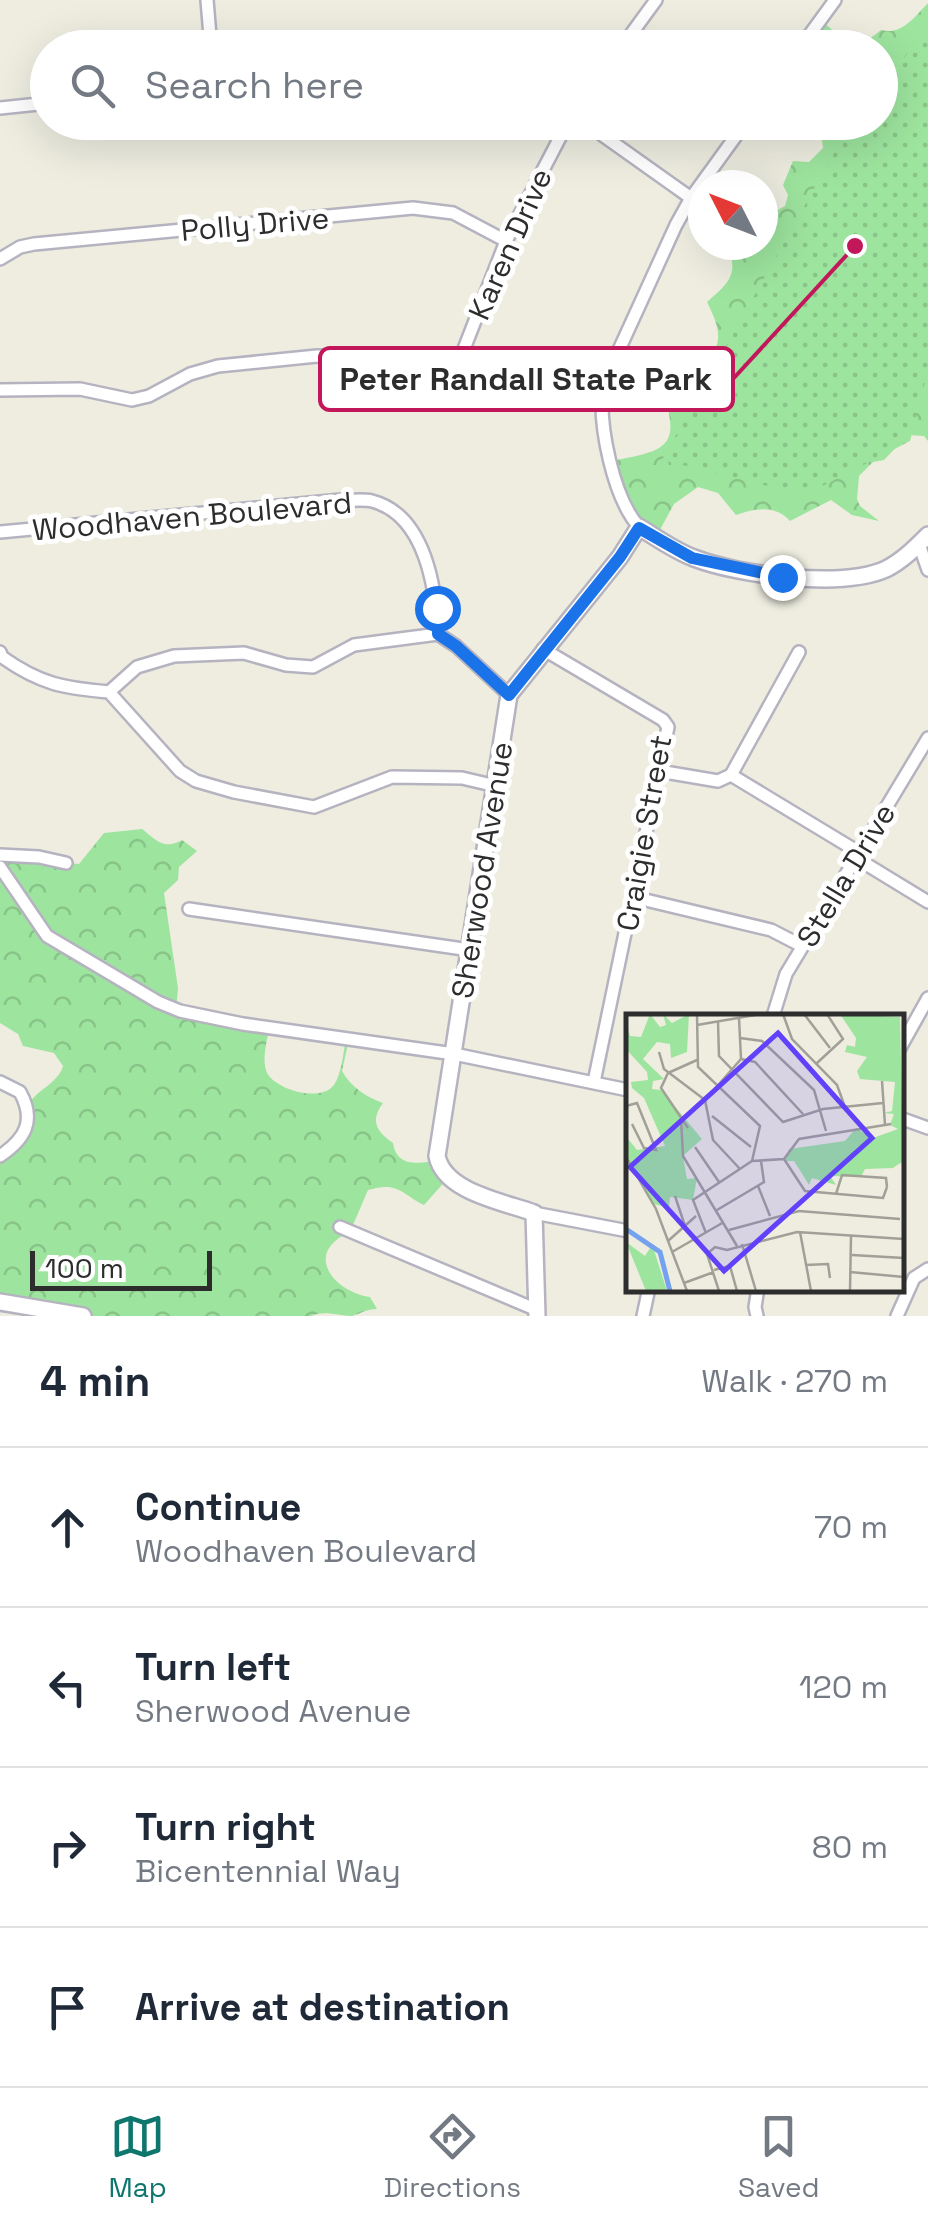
<!DOCTYPE html>
<meta charset="utf-8">
<style>
:root{--surface:#fff;--page:#f6f6f7;--text:#1f2937;--muted:#747a83;--line:#e0e1e3;--accent:#0f766e}
body{margin:0;font-family:"Space Grotesk",sans-serif;background:var(--page);color:var(--text)}
.compass{position:absolute;left:688px;top:170px;width:90px;height:90px;border-radius:50%;background:var(--surface);box-shadow:0 10px 40px #0002;rotate:312deg}
.scale{position:absolute;left:30px;bottom:25px;width:182px;box-sizing:border-box;padding-left:10px;border:5px solid #2d2d2d;border-top:0;font-size:28px;line-height:35px;white-space:nowrap;color:#2d2d2d;-webkit-text-stroke:8px #fff;paint-order:stroke}
.stop{position:absolute;width:30px;height:30px;margin:-22px;border:8px solid #1a73e8;border-radius:50%;background:#fff}
.stop.end{background:#1a73e8;border-color:#fff;box-shadow:0 2px 10px #0008}
.list{margin:0;padding:0;list-style:none}
h2{display:flex;justify-content:space-between;align-items:center;height:130px;margin:0;padding:0 40px;font-size:42px}
h2 small{font-size:32px;font-weight:400;color:var(--muted)}
.list li{display:grid;grid-template-columns:65px 1fr auto;gap:30px;align-items:center;box-sizing:border-box;height:160px;padding:0 40px;border-top:2px solid var(--line)}
.list b{display:block;font-size:38px;white-space:nowrap}
.list p{margin:0;font-size:32px;white-space:nowrap;color:var(--muted)}
.list em{font-size:32px;font-style:normal;color:var(--muted)}
.icon{flex:none;width:55px;height:55px;fill:none;stroke:currentColor;stroke-width:2;stroke-linecap:round;stroke-linejoin:round}
.map{position:relative;flex:none;width:928px;height:1316px;overflow:hidden}
.search{position:absolute;background:var(--surface);box-shadow:0 10px 40px #0002;left:30px;right:30px;top:30px;height:110px;display:flex;align-items:center;gap:25px;box-sizing:border-box;padding:0 35px;border-radius:55px;color:var(--muted);font-size:38px}
.sheet{height:770px;background:var(--surface)}
nav{display:flex;justify-content:space-around;align-items:center;box-sizing:border-box;height:140px;border-top:2px solid var(--line);background:var(--surface);font-size:28px;color:var(--muted)}
nav a{display:grid;justify-items:center;gap:5px}
nav .on{color:var(--accent)}
.map>svg:first-child{display:block}
</style>
<div class="map">
<svg width="928" height="1316" viewBox="0 0 928 1316">
<defs>
<pattern id="forest-crowns" width="20" height="18" patternUnits="userSpaceOnUse" patternTransform="scale(2.5)"><rect width="20" height="18" fill="#9de49e"/><path d="M2 6a3 3 0 1 1 6 0M12 15a3 3 0 1 1 6 0" fill="none" stroke="#88c488"/></pattern>
<pattern id="park-dots" width="8" height="8" patternUnits="userSpaceOnUse" patternTransform="scale(2.5)"><rect width="8" height="8" fill="#9de49e"/><path d="M2 2h.1M6 6h.1" fill="none" stroke="#88c488" stroke-width="1.8" stroke-linecap="round"/></pattern>
</defs>
<rect width="100%" height="100%" fill="#eeede0"/>
<!-- forest -->
<g fill="url(#forest-crowns)">
<path d="M928,3V441L924,436L908,435L884,460L873,462L859,476L857,499L860,506L879,521L852,515L831,500L790,521C776,505 756,508 736,515L718,493L698,487L674,504L656,537L630,515L617,460C661,451 682,448 664,397L670,388L674,370L690,373C724,351 724,336 707,302C722,289 737,278 731,257L743,247L763,245C763,234 770,229 770,214L785,206L788,195L783,185L793,161L809,162L823,148L820,123L880,122V48L817,47L810,42L823,22C846,42 855,52 881,30C902,36 915,16 928,3Z"/>
<path d="M142,829C157,841 164,850 182,840L197,851L179,867L178,880L164,893L178,988L176,1011L269,1029C267,1042 260,1064 269,1076C281,1091 321,1102 334,1085C342,1073 343,1053 346,1039H349L342,1071C351,1087 366,1097 383,1103C370,1121 376,1131 393,1143C397,1169 421,1163 441,1160L448,1178L424,1205C401,1194 399,1181 368,1190L350,1232C302,1253 334,1292 370,1297L377,1309C366,1309 362,1313 352,1316C337,1316 326,1310 311,1316H86L0,1301V1154C29,1129 14,1135 27,1107C35,1090 58,1084 63,1066L54,1053L23,1046L18,1034L0,1023V857L79,864L104,833Z"/>
</g>
<!-- park -->
<path fill="url(#park-dots)" d="M928,28V370L910,441L805,495L662,460L851,123L880,122L881,86Z"/>
<g fill="none" stroke-linecap="round" stroke-linejoin="round">
<defs>
<g id="street">
<path d="M207,0L211,48"/>
<path d="M621,48L656,0"/>
<path d="M800,48L835,0"/>
<path d="M0,108L48,103"/>
<path d="M584,122L691,198"/>
<path d="M0,259L20,247L34,244L413,208L453,213L506,241"/>
<path d="M0,390L80,389L132,400L149,396L190,374L218,366L317,356L380,357L457,367L506,241L568,122"/>
<path d="M639,527C613,497 598,425 603,385L676,225L691,198L746,122"/>
<path d="M0,532L341,500C350,501 363,499 372,501C426,515 436,590 438,634"/>
<path d="M919,544L928,570"/>
<path d="M438,634L456,646L509,695"/>
<path d="M543,649L663,720L668,727L594,1082"/>
<path d="M0,652L2,657C40,684 63,688 109,692L180,771L196,781L234,792L314,807L392,777L462,778L496,786"/>
<path d="M109,692L137,667L174,656L244,653L286,665L313,667L354,645L438,634"/>
<path d="M659,771L718,781L731,775"/>
<path d="M731,775L860,853"/>
<path d="M731,775L799,652"/>
<path d="M0,855L39,857L66,863"/>
<path d="M856,858L928,902"/>
<path d="M0,867L47,936L158,1002L180,1011L243,1024L454,1054L628,1090"/>
<path d="M633,897L771,930L802,946"/>
<path d="M189,909L470,950"/>
<path d="M773,1016L786,974L928,738"/>
<path d="M900,1048L928,998"/>
<path d="M0,1082L20,1092C36,1121 25,1139 0,1156"/>
<path d="M900,1118L928,1128"/>
<path d="M534,1213L628,1231"/>
<path d="M340,1227L537,1310"/>
<path d="M643,1316L649,1288"/>
<path d="M757,1316L755,1307L758,1288"/>
<path d="M897,1316L914,1278L928,1269"/>
</g>
<g id="secondary">
<path d="M0,1302L83,1316"/>
<path d="M537,1316L534,1213C504,1202 444,1192 437,1156L509,695L620,557L639,527C657,538 675,551 694,558C738,575 842,589 886,569C902,561 915,548 928,535"/>
</g>
</defs>
<!-- street casing -->
<use href="#street" stroke="#b6b3c0" stroke-width="16"/>
<!-- secondary casing -->
<use href="#secondary" stroke="#b6b3c0" stroke-width="20"/>
<!-- street -->
<use href="#street" stroke="#fff" stroke-width="11"/>
<!-- secondary -->
<use href="#secondary" stroke="#fff" stroke-width="15"/>
</g>
<g fill="none" stroke-linecap="round" stroke-linejoin="round">
<!-- route -->
<path stroke="#1a73e8" stroke-width="12" d="M437,608L438,634L456,646L509,695L620,557L639,528L692,558L782,577"/>
</g>
<g text-anchor="middle" dominant-baseline="central" stroke-width="10" stroke-linejoin="round" paint-order="stroke">
<!-- street labels -->
<g font-size="30" fill="#2d2d2d" stroke="#fff">
<text transform="translate(255 224) rotate(-5)">Polly Drive</text>
<text transform="translate(510 244) rotate(-66)">Karen Drive</text>
<text transform="translate(192 516) rotate(-5)">Woodhaven Boulevard</text>
<text transform="translate(644 833) rotate(-80)">Craigie Street</text>
<text transform="translate(482 870) rotate(-81)">Sherwood Avenue</text>
<text transform="translate(846 875) rotate(-59)">Stella Drive</text>
</g>
</g>
<!-- overview -->
<g transform="translate(626 1014)">
<rect width="278" height="278" fill="#eeede0"/>
<path d="M24,0L34,13L40,11L37,0L46,9L63,0L61,38L45,44L44,30L31,28L17,45L38,65L27,67L26,75L35,76L76,125L57,142L61,165L71,164L67,186L44,183L43,194L28,190L0,143L2,125L11,136L39,132L18,84L6,74L5,68L22,66L21,58L0,35V9L4,22L15,23ZM214,0L274,3L277,147L267,154L239,155L235,163L204,162L210,171L186,164L183,171L168,147H159L163,135L219,127L230,114L247,124L272,115L264,111L268,100L258,99L266,97L269,68L234,65L231,57L241,43L219,38L221,31L229,33L230,24ZM0,228L19,242L24,234L16,228L27,233L41,277H20Z" fill="#9de49e"/>
<path d="M277,80V149L223,152L195,166L178,160L168,140L274,125Z" fill="#9de49e"/>
<path fill="none" stroke="#74a2ef" stroke-width="5" d="M0,215L34,238L44,277"/>
<path fill="none" stroke="#a1a098" stroke-width="2.5" d="M71,0L72,53L134,112L126,147M157,0L166,25L211,71L219,93M178,0L204,34M92,8L93,42L157,108L197,95L257,89M71,11L135,0M114,24L136,27L188,76L200,117M33,38L38,55L79,86M115,45L129,48L177,100M191,49L217,25L201,0M256,67L259,111M79,86L115,45L113,4M79,86L87,126L114,155M0,92L11,89L30,136L18,134L6,110M86,102L125,133M55,105L57,142L111,232M62,114L35,74L42,59L71,46M69,133L93,168M0,143L30,195L61,277M158,145L179,177L257,184L261,173M158,145L173,125L265,110M132,172L144,202M210,180L216,161L260,164L261,173M49,182L59,212M91,196L138,168L135,147M103,216L173,197L274,205M174,218L185,277M80,219L67,186L126,147L158,145M42,227L70,202M116,230L130,277M46,238L98,208M226,241L278,244M179,251L202,250L204,264M88,256L104,252L111,277M224,258L278,263M58,269L88,258M93,277L81,240L89,233L101,236L171,218L278,225M224,277L225,222"/>
<path fill="#6141fa" fill-opacity="0.15" stroke="#6141fa" stroke-width="5" d="M152,19L246,124L98,257L4,153Z"/>
<rect width="278" height="278" fill="none" stroke="#2d2d2d" stroke-width="5"/>
</g>
<!-- callouts -->
<path fill="none" stroke="#c2185b" stroke-width="4" d="M855 246L733 379"/>
<circle fill="#c2185b" stroke="#fff" stroke-width="4" cx="855" cy="246" r="10"/>
<rect fill="#fff" stroke="#c2185b" stroke-width="4" x="320" y="348" width="413" height="62" rx="10"/>
<g font-size="32" text-anchor="middle" font-weight="bold" fill="#2d2d2d">
<text x="526" y="390">Peter Randall State Park</text>
</g>
</svg>
<svg class="compass" viewBox="-18 -18 36 36"><path d="M0-13l5 13h-10z" fill="#e53935"/><path d="M0 13l5-13h-10z" fill="#747a83"/></svg>
<div class="scale">100 m</div>
<div class="stop" style="left:437px;top:608px"></div>
<div class="stop end" style="left:782px;top:577px"></div>
<div class="search"><svg class="icon" aria-label="search" viewBox="0 0 24 24"><circle cx="10" cy="10" r="6"/><path d="M15 15l6 6"/></svg>Search here</div>
</div>
<section class="sheet">
<h2>4 min<small>Walk · 270 m</small></h2>
<ul class="list">
<li><svg class="icon" aria-label="ahead" viewBox="0 0 24 24"><path d="M12 20V5M6 11l6-6 6 6"/></svg><div><b>Continue</b><p>Woodhaven Boulevard</p></div><em>70 m</em></li>
<li><svg class="icon" aria-label="left" viewBox="0 0 24 24"><path d="M17 20v-9H6M10 6l-5 5 5 5"/></svg><div><b>Turn left</b><p>Sherwood Avenue</p></div><em>120 m</em></li>
<li><svg class="icon" aria-label="right" viewBox="0 0 24 24"><path d="M7 20v-9h11M14 6l5 5-5 5"/></svg><div><b>Turn right</b><p>Bicentennial Way</p></div><em>80 m</em></li>
<li><svg class="icon" aria-label="arrive" viewBox="0 0 24 24"><path d="M6 21V4h12l-3 4 3 4H6"/></svg><div><b>Arrive at destination</b></div></li>
</ul>
</section>
<nav>
<a class="on"><svg class="icon" aria-label="map" viewBox="0 0 24 24"><path d="M3 6l6-2 6 2 6-2v14l-6 2-6-2-6 2zM9 4v14M15 6v14"/></svg>Map</a>
<a><svg class="icon" aria-label="directions" viewBox="0 0 24 24"><path d="M12 3l9 9-9 9-9-9zM9 14v-3h6M13 9l2 2-2 2"/></svg>Directions</a>
<a><svg class="icon" aria-label="saved" viewBox="0 0 24 24"><path d="M7 4h10v16l-5-4-5 4z"/></svg>Saved</a>
</nav>
